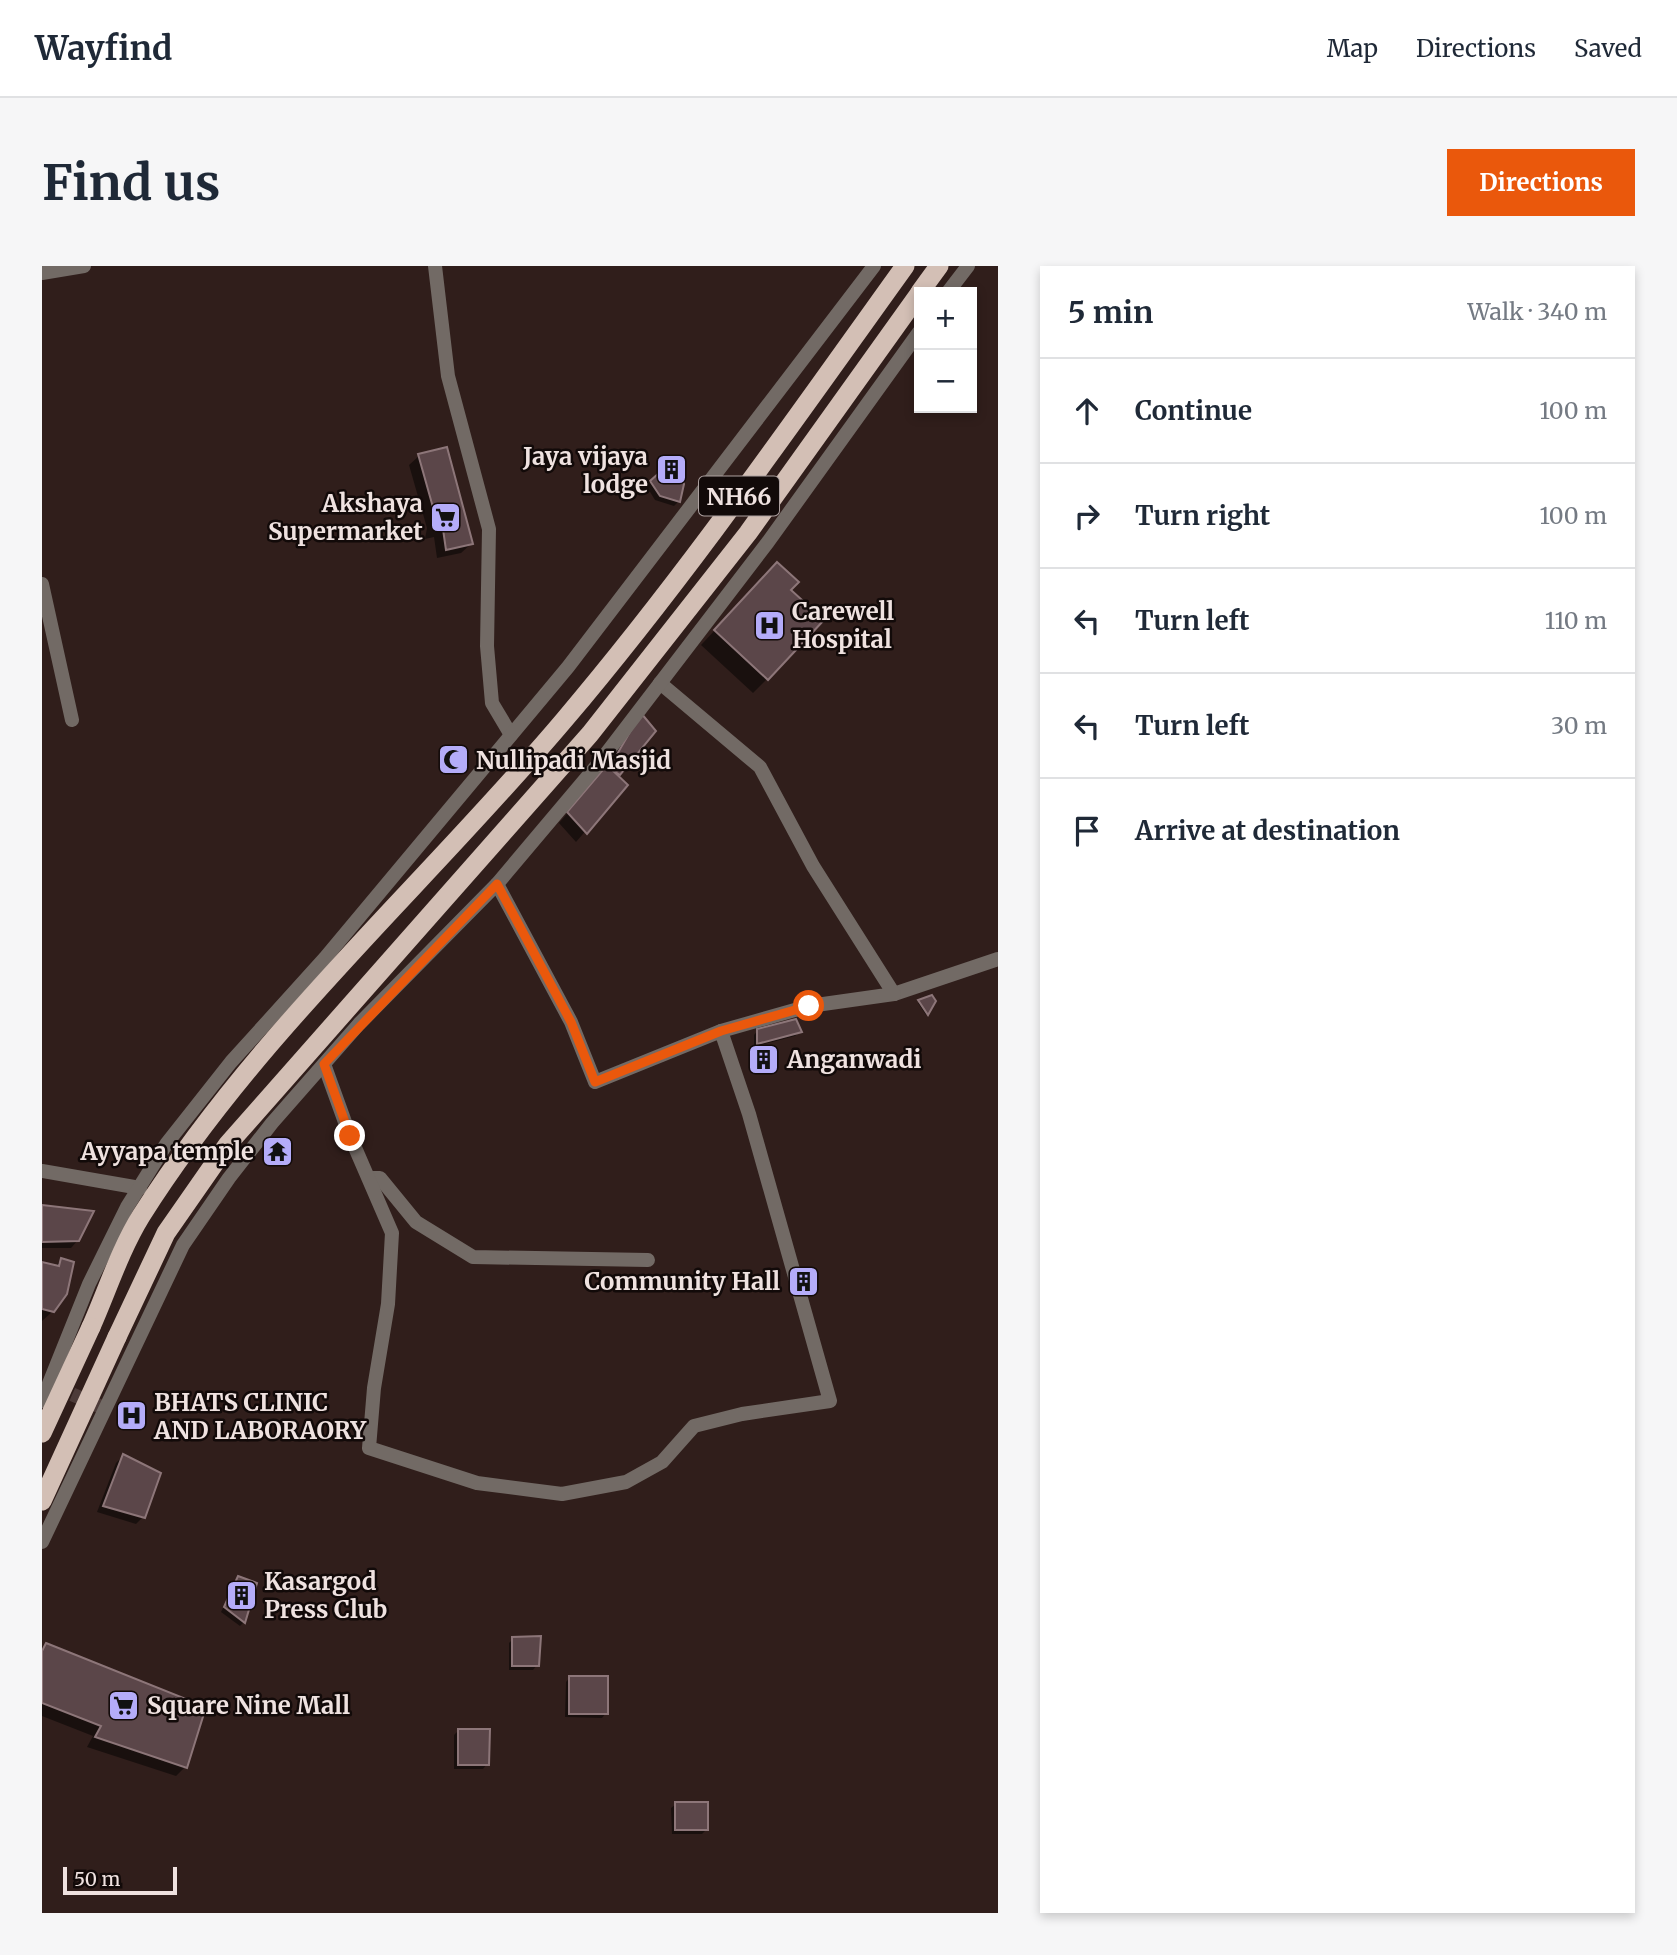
<!DOCTYPE html>
<meta charset="utf-8">
<style>
:root{--surface:#fff;--page:#f6f6f7;--text:#1f2937;--muted:#747a83;--line:#e0e1e3;--accent:#ea580c}
body{margin:0;font-family:Merriweather,serif;background:var(--page);color:var(--text)}
.controls{position:absolute;right:21px;top:21px;display:grid;overflow:hidden;border-radius:0px;box-shadow:0 4px 10px #0003}
.controls button{width:63px;height:63px;display:grid;place-items:center;padding:0;border:0;border-bottom:2px solid var(--line);background:var(--surface);color:var(--text);font:35px sans-serif}
.scale{position:absolute;left:21px;bottom:18px;width:114px;box-sizing:border-box;padding-left:7px;border:4px solid #efe2e0;border-top:0;font-size:19px;line-height:24px;white-space:nowrap;color:#efe2e0;-webkit-text-stroke:5px #120a09;paint-order:stroke}
.stop{position:absolute;width:21px;height:21px;margin:-16px;border:5px solid #ea580c;border-radius:50%;background:#fff}
.stop.end{background:#ea580c;border-color:#fff;box-shadow:0 2px 7px #0008}
.list{margin:0;padding:0;list-style:none}
h2{display:flex;justify-content:space-between;align-items:center;height:91px;margin:0;padding:0 28px;font-size:30px}
h2 small{font-size:23px;font-weight:400;color:var(--muted)}
.list li{display:grid;grid-template-columns:46px 1fr auto;gap:21px;align-items:center;box-sizing:border-box;height:105px;padding:0 28px;border-top:2px solid var(--line)}
.list b{display:block;font-size:26px;white-space:nowrap}
.list em{font-size:23px;font-style:normal;color:var(--muted)}
.icon{flex:none;width:38px;height:38px;fill:none;stroke:currentColor;stroke-width:2;stroke-linecap:round;stroke-linejoin:round}
.map{position:relative;flex:none;width:956px;height:1647px;overflow:hidden;border-radius:0px}
header{display:flex;align-items:center;gap:42px;box-sizing:border-box;height:98px;padding:0 35px;background:var(--surface);border-bottom:2px solid var(--line)}
header strong{font-size:33px}
nav{display:flex;gap:38px;margin-inline-start:auto;font-size:24px}
.intro{display:flex;align-items:center;justify-content:space-between;box-sizing:border-box;height:168px;padding:0 42px}
h1{margin:0;font-size:49px}
.button{padding:18px 32px;border-radius:0px;background:var(--accent);color:#fff;font-size:24px;font-weight:700}
main{display:flex;gap:42px;padding:0 42px}
aside{flex:1;background:var(--surface);border-radius:0px;box-shadow:0 4px 10px #0003}
.map>svg:first-child{display:block}
</style>
<header>
<strong>Wayfind</strong>
<nav><a>Map</a><a>Directions</a><a>Saved</a></nav>
</header>
<div class="intro"><h1>Find us</h1><a class="button">Directions</a></div>
<main>
<div class="map">
<svg width="956" height="1647" viewBox="0 0 956 1647">
<rect width="100%" height="100%" fill="#301e1b"/>
<!-- shadow -->
<g fill="#0007">
<path d="M377,190L429,278L419,287L395,292L392,271L383,273L385,262L367,199Z"/>
<path d="M609,216L640,218L636,236L632,240L613,234L605,221Z"/>
<path d="M721,313L747,324L725,413L711,427L659,379Z"/>
<path d="M590,459L574,511L583,519L534,576L517,557L565,502Z"/>
<path d="M890,731L892,735L884,749L876,737Z"/>
<path d="M716,764L758,765L753,770L712,781V769Z"/>
<path d="M0,940L36,974L29,982H0Z"/>
<path d="M19,994L11,1045L0,1055V998L13,1001Z"/>
<path d="M81,1190L101,1251L94,1258L55,1246L74,1197Z"/>
<path d="M197,1312L202,1356L198,1360L179,1346Z"/>
<path d="M471,1373L495,1399L491,1404H467V1377Z"/>
<path d="M4,1379L143,1501L134,1510L45,1481L51,1470L0,1450V1383Z"/>
<path d="M528,1411L564,1447L560,1452L523,1451L524,1416Z"/>
<path d="M417,1464L445,1498L441,1503H412V1469Z"/>
<path d="M634,1538L664,1564L660,1568H630L629,1542Z"/>
</g>
<!-- building -->
<g fill="#5b4649" stroke="#8d7679" stroke-width="2">
<path d="M405,181L431,278L404,284L401,263L392,264L390,254L394,252L376,188Z"/>
<path d="M633,193L642,218L638,236L618,230L608,215Z"/>
<path d="M735,296L757,316L749,324L782,354L726,414L672,364Z"/>
<path d="M599,447L614,465L578,509L567,502Z"/>
<path d="M565,499L586,519L545,568L525,546Z"/>
<path d="M890,729L894,735L886,749L876,734Z"/>
<path d="M754,753L760,766L715,778V763Z"/>
<path d="M727,787L729,796L718,801L715,790Z"/>
<path d="M0,939L52,945L37,975L0,976Z"/>
<path d="M19,992L32,996L25,1028L12,1046L0,1043V996L17,1000Z"/>
<path d="M81,1188L119,1207L103,1252L61,1240Z"/>
<path d="M196,1310L215,1317L203,1357L182,1341Z"/>
<path d="M499,1370L497,1400H470V1371Z"/>
<path d="M4,1377L164,1441L145,1502L53,1471L59,1460L0,1437V1385Z"/>
<rect x="527" y="1410" width="39" height="38"/>
<path d="M416,1463H448L447,1499H416Z"/>
<rect x="633" y="1536" width="33" height="28"/>
</g>
<g fill="none" stroke-linecap="round" stroke-linejoin="round">
<!-- tertiary-tunnel -->
<path stroke="#4d3b39" stroke-width="14" stroke-dasharray="14 7" stroke-linecap="butt" d="M11,1120L64,1143"/>
<!-- minor -->
<g stroke="#726a65" stroke-width="14">
<path d="M393,0L406,110L447,263L445,380L450,437L469,469"/>
<path d="M0,7L42,0"/>
<path d="M0,318L30,454"/>
<path d="M852,728L956,693"/>
<path d="M0,905L98,922"/>
<path d="M328,912H338L374,956L431,991L606,994"/>
</g>
<!-- tertiary -->
<g stroke="#726a65" stroke-width="14">
<path d="M906,26L926,0"/>
<path d="M618,417L718,501L771,600L852,728L767,740L679,765"/>
<path d="M282,798L308,870L350,967L346,1038L332,1122L327,1182L435,1217L520,1228L584,1216L620,1196L652,1160L700,1148L788,1135L707,848L679,765L553,816L529,756L455,618"/>
<path d="M0,1135L47,1018L85,941L125,877L189,796L283,692L526,401L832,0"/>
<path d="M0,1276L141,979L187,912L230,857L317,758L455,618L557,497L726,276L877,66"/>
</g>
<!-- trunk -->
<g stroke="#d3bfb5" stroke-width="19">
<path d="M878,26L897,0"/>
<path d="M49,1061C65,1025 78,984 99,950C216,765 383,619 523,453C645,309 753,153 863,0"/>
<path d="M75,1071L124,967L186,878L548,468L706,267L877,28"/>
</g>
<!-- trunk-bridge -->
<g stroke="#d3bfb5" stroke-width="19">
<path d="M0,1167L49,1061"/>
<path d="M0,1235L75,1071"/>
</g>
</g>
<g fill="none" stroke-linecap="round" stroke-linejoin="round">
<!-- route -->
<path stroke="#ea580c" stroke-width="9" d="M308,870L282,798L455,618L529,756L553,816L679,765L767,740"/>
</g>
<!-- icons -->
<defs>
<symbol id="building-square" viewBox="-11 -11 22 22"><rect x="-9" y="-9" width="18" height="18" rx="4" fill="#b4acf9" stroke="#120a09"/><path d="M-4-6H4V6H1V3H-1V6H-4ZM-2.5-4.3h1.7v1.8h-1.7ZM.8-4.3h1.7v1.8H.8ZM-2.5-1h1.7V.8h-1.7ZM.8-1h1.7V.8H.8Z" fill="#111"/></symbol>
<symbol id="supermarket-square" viewBox="-11 -11 22 22"><rect x="-9" y="-9" width="18" height="18" rx="4" fill="#b4acf9" stroke="#120a09"/><path d="M-6-5.5h2.5l.6 2H6L4.5 2H-2.5L-4.4-4H-6ZM-1.5 3.2a1.3 1.3 0 1 0 .1 0ZM3 3.2a1.3 1.3 0 1 0 .1 0Z" fill="#111"/></symbol>
<symbol id="hospital-square" viewBox="-11 -11 22 22"><rect x="-9" y="-9" width="18" height="18" rx="4" fill="#b4acf9" stroke="#120a09"/><path d="M-5-5h3v3.5h4V-5h3V5h-3V1.5h-4V5h-3Z" fill="#111"/></symbol>
<symbol id="mosque-square" viewBox="-11 -11 22 22"><rect x="-9" y="-9" width="18" height="18" rx="4" fill="#b4acf9" stroke="#120a09"/><path d="M3.5-4.9A6 6 0 1 0 3.5 4.9A5 5 0 1 1 3.5-4.9Z" fill="#111"/></symbol>
<symbol id="temple-square" viewBox="-11 -11 22 22"><rect x="-9" y="-9" width="18" height="18" rx="4" fill="#b4acf9" stroke="#120a09"/><path d="M0-6L5-2H3V0L6.5 2.5H4V6H1.5V3h-3V6H-4V2.5H-6.5L-3 0V-2H-5Z" fill="#111"/></symbol>
</defs>
<g fill-rule="evenodd">
<use href="#building-square" x="612" y="186" width="35" height="35"/>
<use href="#supermarket-square" x="386" y="234" width="35" height="35"/>
<use href="#hospital-square" x="710" y="342" width="35" height="35"/>
<use href="#mosque-square" x="394" y="476" width="35" height="35"/>
<use href="#building-square" x="704" y="776" width="35" height="35"/>
<use href="#temple-square" x="218" y="868" width="35" height="35"/>
<use href="#building-square" x="744" y="998" width="35" height="35"/>
<use href="#hospital-square" x="72" y="1132" width="35" height="35"/>
<use href="#building-square" x="182" y="1312" width="35" height="35"/>
<use href="#supermarket-square" x="64" y="1422" width="35" height="35"/>
</g>
<g text-anchor="middle" dominant-baseline="central" stroke-width="5" stroke-linejoin="round" paint-order="stroke">
<!-- shield labels -->
<rect fill="#120a09" stroke="#ada1a0" stroke-width="2" x="657" y="210.5" width="80" height="39" rx="5"/>
<g font-size="23" font-weight="bold" fill="#efe2e0">
<text x="697" y="230">NH66</text>
</g>
<!-- poi labels -->
<g font-size="24" font-weight="bold" fill="#efe2e0" stroke="#120a09" text-anchor="start">
<text x="606" y="190" text-anchor="end">Jaya vijaya<tspan x="606" dy="28">lodge</tspan></text>
<text x="381" y="237" text-anchor="end">Akshaya<tspan x="381" dy="28">Supermarket</tspan></text>
<text x="750" y="345">Carewell<tspan x="750" dy="28">Hospital</tspan></text>
<text x="434" y="494">Nullipadi Masjid</text>
<text x="745" y="793">Anganwadi</text>
<text x="212" y="885" text-anchor="end">Ayyapa temple</text>
<text x="738" y="1015" text-anchor="end">Community Hall</text>
<text x="112" y="1136">BHATS CLINIC<tspan x="112" dy="28">AND LABORAORY</tspan></text>
<text x="222" y="1315">Kasargod<tspan x="222" dy="28">Press Club</tspan></text>
<text x="105" y="1439">Square Nine Mall</text>
</g>
</g>
</svg>
<div class="controls">
<button>+</button>
<button>−</button>
</div>
<div class="scale">50 m</div>
<div class="stop" style="left:767px;top:740px"></div>
<div class="stop end" style="left:308px;top:870px"></div>
</div>
<aside>
<h2>5 min<small>Walk · 340 m</small></h2>
<ul class="list">
<li><svg class="icon" aria-label="ahead" viewBox="0 0 24 24"><path d="M12 20V5M6 11l6-6 6 6"/></svg><div><b>Continue</b></div><em>100 m</em></li>
<li><svg class="icon" aria-label="right" viewBox="0 0 24 24"><path d="M7 20v-9h11M14 6l5 5-5 5"/></svg><div><b>Turn right</b></div><em>100 m</em></li>
<li><svg class="icon" aria-label="left" viewBox="0 0 24 24"><path d="M17 20v-9H6M10 6l-5 5 5 5"/></svg><div><b>Turn left</b></div><em>110 m</em></li>
<li><svg class="icon" aria-label="left" viewBox="0 0 24 24"><path d="M17 20v-9H6M10 6l-5 5 5 5"/></svg><div><b>Turn left</b></div><em>30 m</em></li>
<li><svg class="icon" aria-label="arrive" viewBox="0 0 24 24"><path d="M6 21V4h12l-3 4 3 4H6"/></svg><div><b>Arrive at destination</b></div></li>
</ul>
</aside>
</main>
